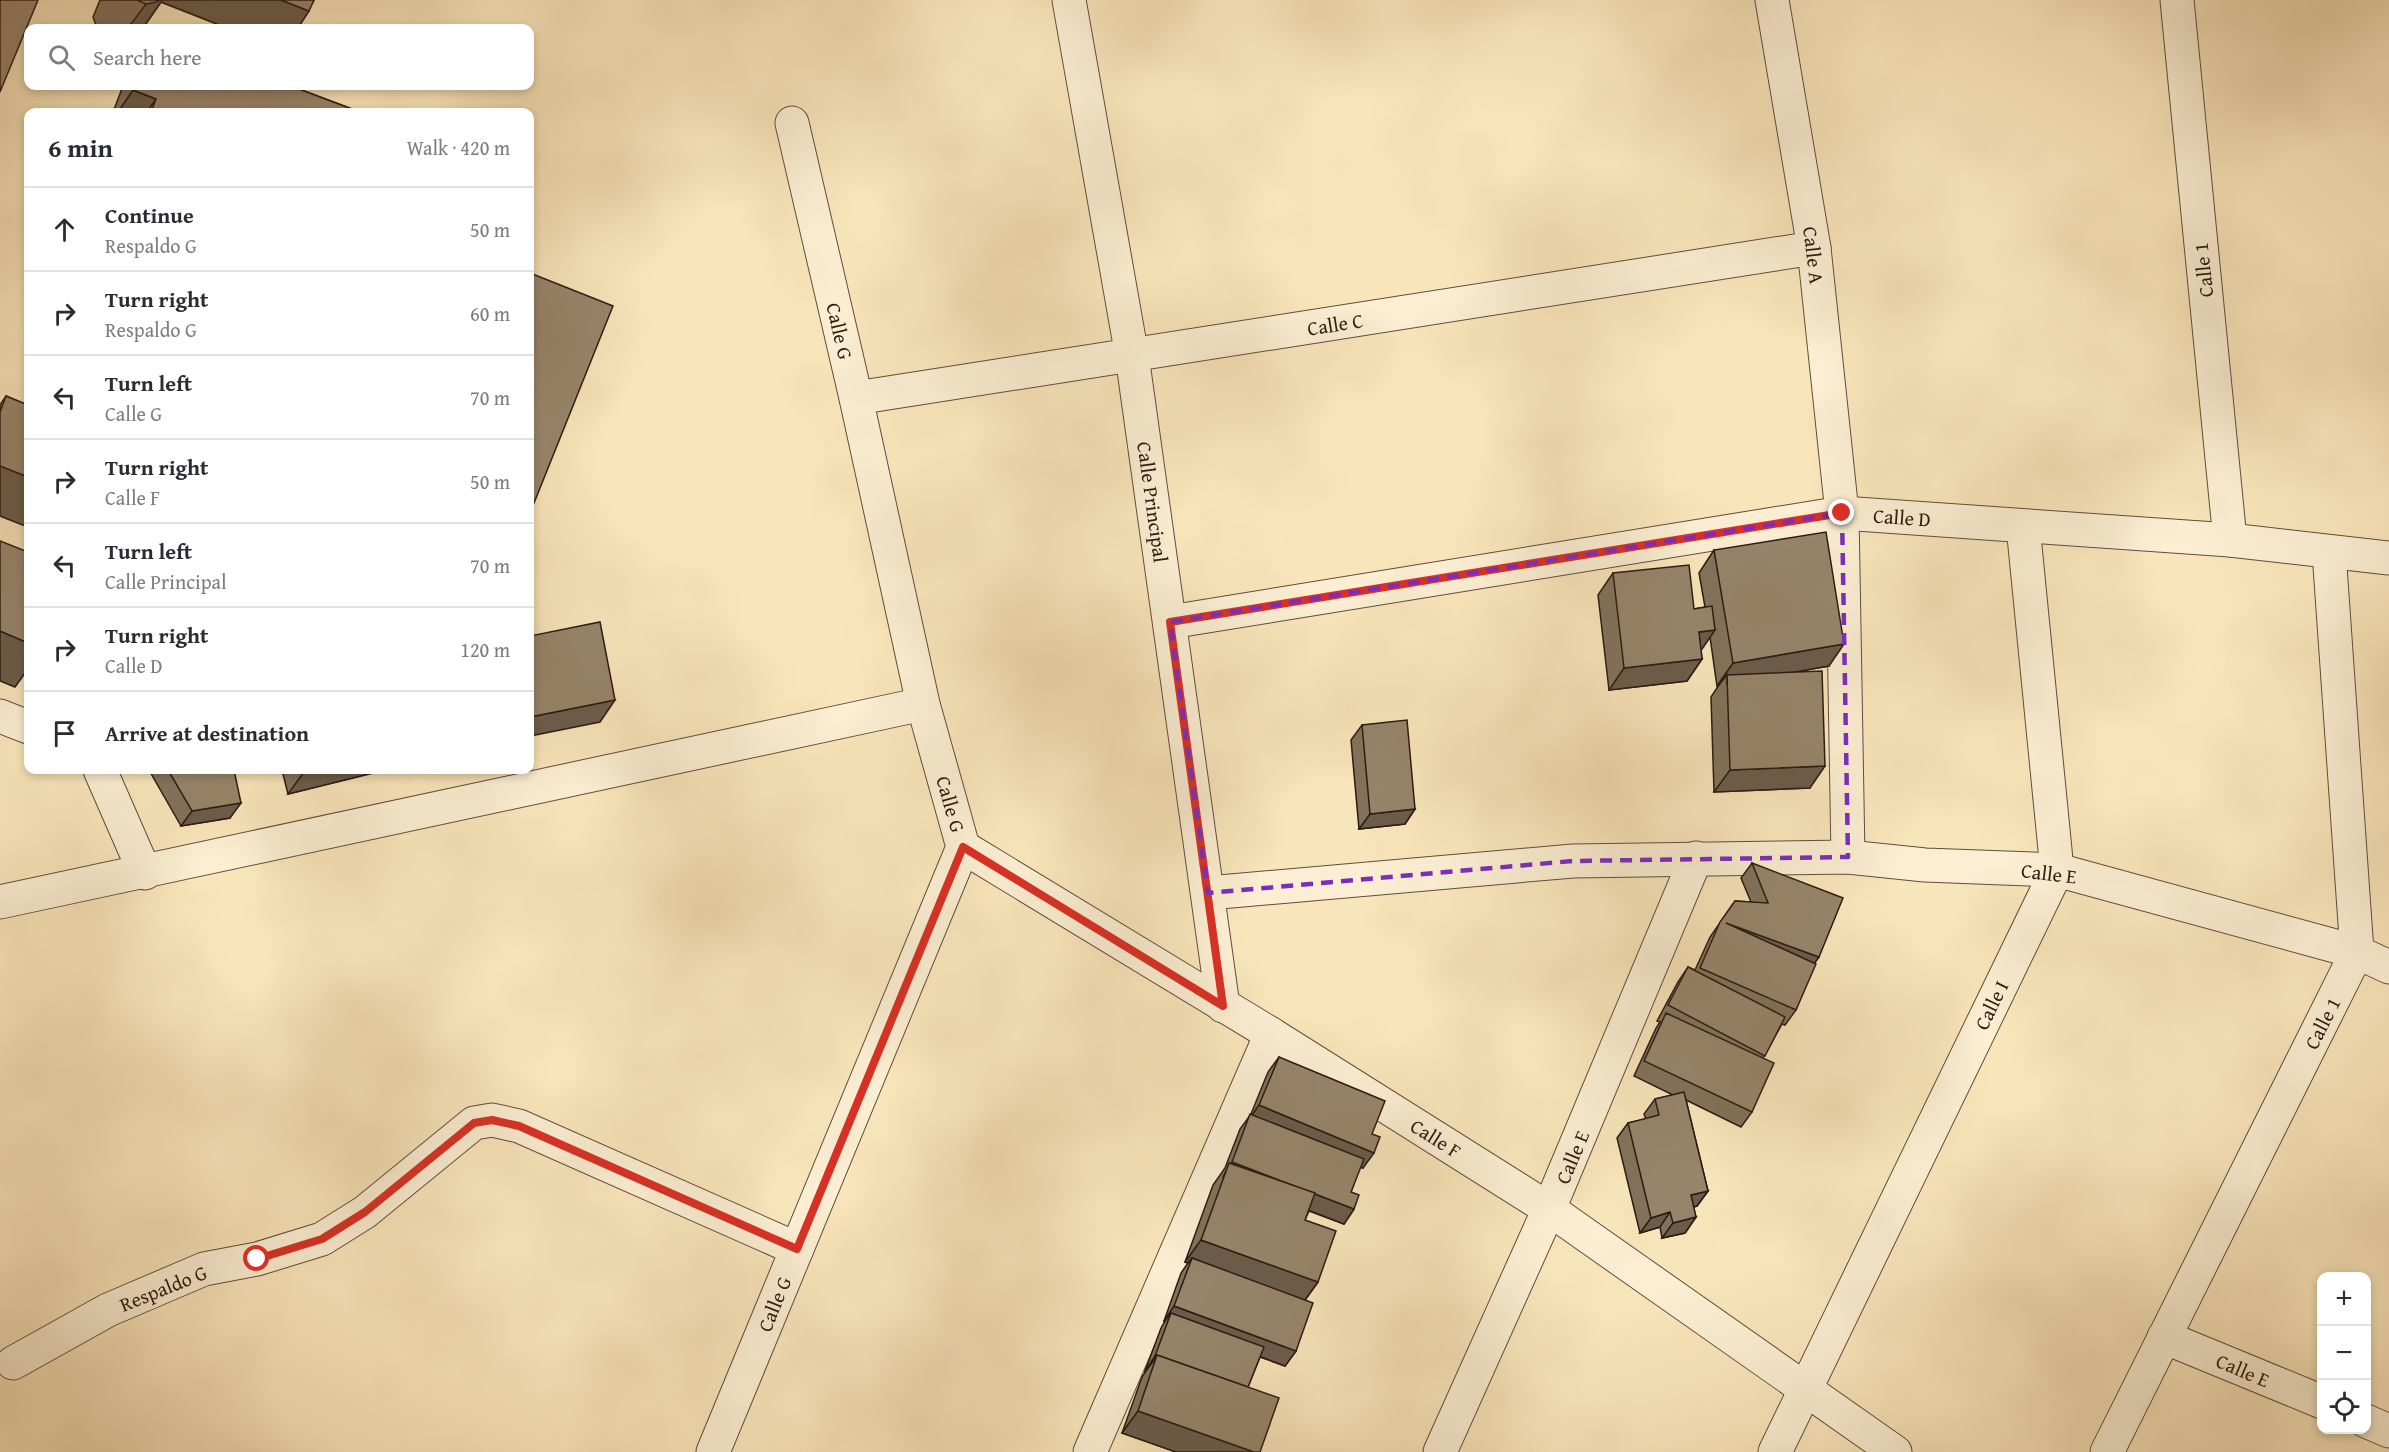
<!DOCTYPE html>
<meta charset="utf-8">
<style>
:root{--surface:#fff;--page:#f2f2f3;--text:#2b2b33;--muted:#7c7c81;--line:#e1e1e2}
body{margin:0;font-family:"Gentium Book Plus",serif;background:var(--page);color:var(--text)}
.controls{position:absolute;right:18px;bottom:18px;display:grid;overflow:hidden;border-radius:12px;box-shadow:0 3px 9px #0003}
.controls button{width:54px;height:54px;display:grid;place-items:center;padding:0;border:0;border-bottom:2px solid var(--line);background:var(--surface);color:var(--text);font:30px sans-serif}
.stop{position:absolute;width:18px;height:18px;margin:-14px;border:4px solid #d93025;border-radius:50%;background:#fff}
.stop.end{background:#d93025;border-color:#fff;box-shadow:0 2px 6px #0008}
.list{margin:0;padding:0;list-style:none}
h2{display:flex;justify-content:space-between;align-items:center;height:78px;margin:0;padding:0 24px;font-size:26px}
h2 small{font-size:20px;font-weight:400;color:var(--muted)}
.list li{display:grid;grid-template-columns:39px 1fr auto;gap:18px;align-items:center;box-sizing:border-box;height:84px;padding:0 24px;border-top:2px solid var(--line)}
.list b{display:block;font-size:22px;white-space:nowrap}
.list p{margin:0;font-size:20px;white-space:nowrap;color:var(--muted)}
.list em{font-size:20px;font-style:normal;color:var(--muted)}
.icon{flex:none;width:33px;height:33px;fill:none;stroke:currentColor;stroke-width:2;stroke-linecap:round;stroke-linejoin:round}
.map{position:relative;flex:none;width:2389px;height:1452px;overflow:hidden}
.search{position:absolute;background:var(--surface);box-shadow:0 3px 9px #0003;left:24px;top:24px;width:510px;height:66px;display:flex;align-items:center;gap:15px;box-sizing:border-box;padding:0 21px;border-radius:12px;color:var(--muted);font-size:22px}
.panel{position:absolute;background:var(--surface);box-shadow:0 3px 9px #0003;left:24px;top:108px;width:510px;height:666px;border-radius:12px}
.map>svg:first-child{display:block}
</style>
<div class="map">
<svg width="2389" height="1452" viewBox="0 0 2389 1452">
<rect width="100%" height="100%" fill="#f9e5ba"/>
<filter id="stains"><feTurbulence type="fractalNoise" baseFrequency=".00333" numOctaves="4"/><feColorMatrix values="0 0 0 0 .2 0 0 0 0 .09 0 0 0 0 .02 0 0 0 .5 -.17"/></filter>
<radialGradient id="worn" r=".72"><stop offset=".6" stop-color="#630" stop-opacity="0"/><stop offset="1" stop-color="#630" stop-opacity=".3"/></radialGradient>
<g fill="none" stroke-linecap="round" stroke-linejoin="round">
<defs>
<g id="minor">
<path d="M1069,0L1132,356L1223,1006"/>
<path d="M1772,0L1814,248L1842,513L1848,857"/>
<path d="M2177,0L2230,540"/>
<path d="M856,398L1814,248"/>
<path d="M1170,622L1842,513L2230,540L2389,558"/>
<path d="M0,716L28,727"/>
<path d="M100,770L145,873"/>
<path d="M963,847L1271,1034L1549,1209L1895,1452"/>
<path d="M1208,893L1573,861L1848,857L1925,865L2057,870L2357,952L2389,967"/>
<path d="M0,902L923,704"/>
<path d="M2164,1337L2322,1402"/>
<path d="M13,1363L108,1310L204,1269L257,1259L322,1239L365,1212L474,1123L492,1120L519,1126L797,1249"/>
<path d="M2366,1421L2389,1431"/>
<path d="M713,1452L963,847L923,704L856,398L792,123"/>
<path d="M1090,1452L1271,1034"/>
<path d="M1440,1452L1549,1209L1696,858"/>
<path d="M1775,1452L2057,870L2023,526"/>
<path d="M2107,1452L2357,952L2329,552"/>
</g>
</defs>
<!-- minor casing -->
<use href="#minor" stroke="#5f4d3d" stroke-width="35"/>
<!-- minor -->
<use href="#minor" stroke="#fbeed2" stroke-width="33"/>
</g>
<!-- wall -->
<g fill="#82725b" stroke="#2c1a13" stroke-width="1.5">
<path d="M100,0H314L298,28H227L161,2L143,28H97L93,17Z"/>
<path d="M123,86H291L360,112H113Z"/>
<path d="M6,396L27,405L28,403V527L0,516V405Z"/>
<path d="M1714,550L1829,666L1794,672L1810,788L1714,792L1711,697L1719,685L1717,686L1710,637L1701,649L1702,659L1687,681L1609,690L1598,595L1613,573L1694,609L1705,607L1699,573Z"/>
<path d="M1362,725L1415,809L1405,824L1359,829L1351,740Z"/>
<path d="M149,770H234L230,818L181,826Z"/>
<path d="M282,770H385L288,794Z"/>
<path d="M1752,863L1819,957L1814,963L1796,1010L1785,1025L1782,1024L1763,1058L1752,1112L1741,1127L1686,1100L1708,1191L1697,1206L1693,1207L1696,1217L1685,1233L1662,1238L1660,1227L1640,1233L1617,1138L1628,1123L1646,1119L1644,1114L1655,1099L1673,1095L1634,1076L1656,1028L1660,1022L1657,1021L1678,982L1688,967L1695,970L1710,937L1735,901L1751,902L1741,878Z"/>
<path d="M1279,1057L1372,1134L1363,1168L1360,1167L1351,1192L1354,1209L1344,1224L1309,1211L1305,1220L1318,1282L1305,1300L1296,1351L1285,1366L1260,1357L1248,1387L1254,1452H1176L1122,1433L1142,1377L1146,1371H1145L1161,1328L1165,1321H1164L1181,1273L1188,1263L1185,1262L1213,1185L1225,1168L1240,1129L1251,1114L1268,1072Z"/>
</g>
<!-- shaded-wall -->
<g fill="#6a5c4a" stroke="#2c1a13" stroke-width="1.5">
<path d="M156,0H281L309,11L298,28H227L161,2L143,28H128L146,4Z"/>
<path d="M133,90L156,99L147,112H118Z"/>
<path d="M0,466L28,477V527L0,516Z"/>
<path d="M1715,630L1700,652L1699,632Z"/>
<path d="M0,631L28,643V669L15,687L0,681Z"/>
<path d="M1844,644L1829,666L1727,684V675L1719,685L1717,686L1733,663Z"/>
<path d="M1702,659L1687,681L1609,690L1624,668Z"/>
<path d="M615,700L600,722L530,736V717Z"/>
<path d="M1825,766L1810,788L1714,792L1730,770Z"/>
<path d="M313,770H385L288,794L304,772Z"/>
<path d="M241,803L230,818L181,826L192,811Z"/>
<path d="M1415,809L1405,824L1359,829L1370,814Z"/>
<path d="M1726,923L1819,957L1808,972Z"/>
<path d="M1259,1105L1374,1153L1363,1168L1248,1121Z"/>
<path d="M1232,1162L1354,1209L1344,1224L1223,1177L1226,1171Z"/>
<path d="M1708,1191L1697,1206L1680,1211L1691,1195Z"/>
<path d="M1670,1212L1660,1227L1640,1233L1651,1218Z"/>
<path d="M1696,1217L1685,1233L1662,1238L1673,1223Z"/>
<path d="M1201,1240L1318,1282L1302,1304L1192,1258L1188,1263L1185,1262Z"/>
<path d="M1174,1306L1296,1351L1285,1366L1168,1322L1171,1313L1165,1321H1164Z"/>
<path d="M1155,1356H1157L1146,1371H1145Z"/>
<path d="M1138,1411L1254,1452H1176L1122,1433Z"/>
</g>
<!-- building -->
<g fill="#97846a" stroke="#2c1a13" stroke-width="1.5">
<path d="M0,0H38L0,92Z"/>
<path d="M137,0H160L156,2L146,4Z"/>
<path d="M281,0H314L309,11Z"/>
<path d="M135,86H291L360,112H151L156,99L133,90Z"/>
<path d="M530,273L613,306L530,513Z"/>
<path d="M6,396L28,405V477L0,466V412Z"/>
<path d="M1826,532L1844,644L1733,663L1714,550Z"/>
<path d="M0,541L28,552V643L0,631Z"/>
<path d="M1689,565L1694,609L1712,606L1715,630L1699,632L1702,659L1624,668L1613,573Z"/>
<path d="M600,622L615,700L530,717V636Z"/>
<path d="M1822,671L1825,766L1730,770L1727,675Z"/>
<path d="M1407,720L1415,809L1370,814L1362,725Z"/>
<path d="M168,770H234L241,803L192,811Z"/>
<path d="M1752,863L1843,898L1819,957L1726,923L1816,964L1796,1010L1700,968L1720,922L1735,901L1768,903Z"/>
<path d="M1688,967L1785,1017L1765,1056L1668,1005Z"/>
<path d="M1666,1013L1774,1063L1752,1112L1644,1061Z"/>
<path d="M1279,1057L1385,1101L1372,1134L1380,1137L1374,1153L1259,1105Z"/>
<path d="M1684,1092L1708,1191L1691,1195L1696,1217L1673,1223L1670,1212L1651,1218L1628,1123L1659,1115L1655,1099Z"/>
<path d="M1250,1114L1364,1159L1351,1192L1359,1195L1354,1209L1232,1162Z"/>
<path d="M1229,1163L1315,1193L1305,1220L1336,1231L1318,1282L1201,1240Z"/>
<path d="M1192,1258L1313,1303L1296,1351L1174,1306Z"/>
<path d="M1171,1313L1264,1347L1248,1387L1157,1355V1356H1155Z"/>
<path d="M1157,1355L1279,1398L1260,1452H1254L1138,1411Z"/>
</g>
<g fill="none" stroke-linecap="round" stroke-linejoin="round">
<!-- route -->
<path stroke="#d93025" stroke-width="8" d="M257,1259L322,1239L365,1212L474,1123L492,1120L519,1126L797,1249L963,847L1223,1006L1170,622L1842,513"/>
</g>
<!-- marked area -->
<path fill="none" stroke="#7b2cbf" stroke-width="4.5" stroke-dasharray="12 8" stroke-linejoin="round" d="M1842,513L1848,857L1573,861L1208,893L1170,622Z"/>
<g text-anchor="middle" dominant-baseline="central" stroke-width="6" stroke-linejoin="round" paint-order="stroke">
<!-- street labels -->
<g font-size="20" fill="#2c1a13" stroke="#fbeed2">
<text transform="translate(1814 255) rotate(83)">Calle A</text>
<text transform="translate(2203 270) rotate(-96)">Calle 1</text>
<text transform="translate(1335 324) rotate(-9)">Calle C</text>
<text transform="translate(840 331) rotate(77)">Calle G</text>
<text transform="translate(1153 502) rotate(82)">Calle Principal</text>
<text transform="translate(1902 517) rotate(4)">Calle D</text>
<text transform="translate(951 804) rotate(74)">Calle G</text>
<text transform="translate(2049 873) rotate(7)">Calle E</text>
<text transform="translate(1991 1005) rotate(-64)">Calle I</text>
<text transform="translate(2322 1023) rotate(-63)">Calle 1</text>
<text transform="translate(1436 1138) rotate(32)">Calle F</text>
<text transform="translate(1572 1157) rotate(-67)">Calle E</text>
<text transform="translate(163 1288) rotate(-22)">Respaldo G</text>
<text transform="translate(774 1304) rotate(-68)">Calle G</text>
<text transform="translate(2243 1370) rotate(23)">Calle E</text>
</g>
</g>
<rect width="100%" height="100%" filter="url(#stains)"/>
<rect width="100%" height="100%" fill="url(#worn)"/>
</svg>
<div class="controls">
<button>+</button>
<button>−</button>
<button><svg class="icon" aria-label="locate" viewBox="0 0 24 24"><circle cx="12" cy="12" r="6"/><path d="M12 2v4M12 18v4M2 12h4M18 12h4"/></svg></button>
</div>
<div class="stop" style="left:257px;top:1259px"></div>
<div class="stop end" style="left:1842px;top:513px"></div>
<div class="search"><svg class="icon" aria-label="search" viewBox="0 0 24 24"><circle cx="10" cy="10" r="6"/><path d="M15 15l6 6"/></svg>Search here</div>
<section class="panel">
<h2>6 min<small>Walk · 420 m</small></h2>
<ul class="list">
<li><svg class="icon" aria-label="ahead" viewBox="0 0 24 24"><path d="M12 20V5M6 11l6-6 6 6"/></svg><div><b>Continue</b><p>Respaldo G</p></div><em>50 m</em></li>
<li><svg class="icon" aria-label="right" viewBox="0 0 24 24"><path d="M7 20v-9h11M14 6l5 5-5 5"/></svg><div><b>Turn right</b><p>Respaldo G</p></div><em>60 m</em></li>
<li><svg class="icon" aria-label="left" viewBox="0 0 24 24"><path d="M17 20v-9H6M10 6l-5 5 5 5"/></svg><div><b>Turn left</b><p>Calle G</p></div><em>70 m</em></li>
<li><svg class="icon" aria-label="right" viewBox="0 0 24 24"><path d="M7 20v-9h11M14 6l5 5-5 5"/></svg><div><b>Turn right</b><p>Calle F</p></div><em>50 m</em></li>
<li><svg class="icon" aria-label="left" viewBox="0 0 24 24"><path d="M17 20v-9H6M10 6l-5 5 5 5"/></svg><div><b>Turn left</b><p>Calle Principal</p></div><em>70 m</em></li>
<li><svg class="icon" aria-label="right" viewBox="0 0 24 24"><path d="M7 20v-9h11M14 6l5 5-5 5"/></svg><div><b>Turn right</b><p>Calle D</p></div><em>120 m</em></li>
<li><svg class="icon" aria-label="arrive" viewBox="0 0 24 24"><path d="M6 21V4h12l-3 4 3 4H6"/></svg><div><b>Arrive at destination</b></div></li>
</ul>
</section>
</div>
